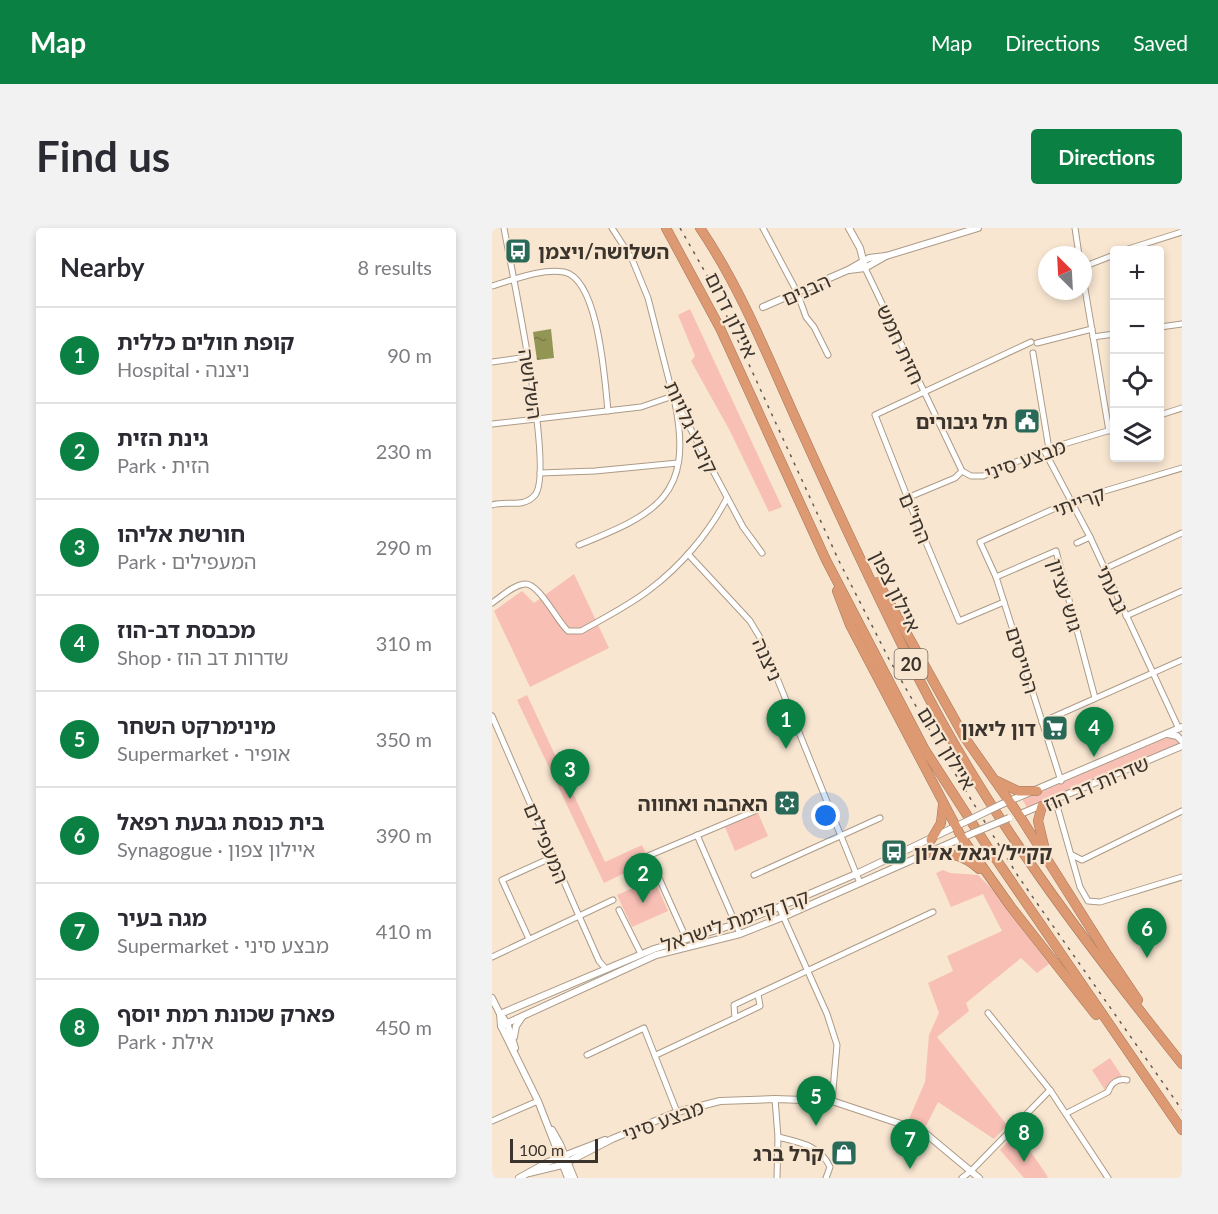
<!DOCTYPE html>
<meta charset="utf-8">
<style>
:root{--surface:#fff;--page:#f2f2f3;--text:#2b2b33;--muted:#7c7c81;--line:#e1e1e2;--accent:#0b8043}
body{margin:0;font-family:Lato,"Noto Sans Hebrew",sans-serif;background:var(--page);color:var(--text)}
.controls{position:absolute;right:18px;top:18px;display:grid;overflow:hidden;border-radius:6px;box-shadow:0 3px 9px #0003}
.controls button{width:54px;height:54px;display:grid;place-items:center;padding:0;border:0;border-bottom:2px solid var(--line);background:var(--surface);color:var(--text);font:30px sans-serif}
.compass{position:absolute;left:546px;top:18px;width:54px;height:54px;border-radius:50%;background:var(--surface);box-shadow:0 3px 9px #0003;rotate:336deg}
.scale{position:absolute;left:18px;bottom:15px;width:88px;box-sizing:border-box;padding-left:6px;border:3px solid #3b342c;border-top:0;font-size:16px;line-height:21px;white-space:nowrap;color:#3b342c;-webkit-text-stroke:4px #f8e6d1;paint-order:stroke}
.you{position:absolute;left:334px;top:588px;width:21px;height:21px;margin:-15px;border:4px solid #fff;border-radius:50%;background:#1a73e8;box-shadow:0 0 0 9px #1a73e833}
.badge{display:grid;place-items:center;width:39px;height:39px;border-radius:50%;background:var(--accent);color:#fff;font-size:20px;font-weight:700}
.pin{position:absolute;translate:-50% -50px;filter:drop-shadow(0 2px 3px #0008)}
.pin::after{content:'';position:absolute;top:32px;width:21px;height:18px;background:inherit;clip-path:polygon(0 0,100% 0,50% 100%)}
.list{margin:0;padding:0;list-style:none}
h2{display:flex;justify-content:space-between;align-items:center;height:78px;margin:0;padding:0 24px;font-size:26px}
h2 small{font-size:20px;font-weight:400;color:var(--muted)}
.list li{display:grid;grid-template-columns:39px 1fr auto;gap:18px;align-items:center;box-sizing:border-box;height:96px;padding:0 24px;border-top:2px solid var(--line)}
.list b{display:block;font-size:22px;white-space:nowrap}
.list p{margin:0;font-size:20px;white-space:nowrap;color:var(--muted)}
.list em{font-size:20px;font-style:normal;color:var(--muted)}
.icon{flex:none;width:33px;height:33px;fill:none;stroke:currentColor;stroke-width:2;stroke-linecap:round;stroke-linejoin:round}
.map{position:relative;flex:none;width:690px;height:950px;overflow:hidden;border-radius:6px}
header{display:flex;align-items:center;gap:36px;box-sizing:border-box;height:84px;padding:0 30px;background:var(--accent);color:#fff}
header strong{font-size:28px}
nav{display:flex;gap:33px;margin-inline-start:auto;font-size:21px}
.intro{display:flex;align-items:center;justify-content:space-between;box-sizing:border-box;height:144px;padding:0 36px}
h1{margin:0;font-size:42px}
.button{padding:15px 27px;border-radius:6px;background:var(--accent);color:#fff;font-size:21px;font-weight:700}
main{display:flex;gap:36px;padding:0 36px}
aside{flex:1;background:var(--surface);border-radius:6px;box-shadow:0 3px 9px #0003}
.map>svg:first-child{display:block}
</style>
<header>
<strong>Map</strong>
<nav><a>Map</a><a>Directions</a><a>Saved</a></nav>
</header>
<div class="intro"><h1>Find us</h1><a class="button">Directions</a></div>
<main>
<aside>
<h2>Nearby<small>8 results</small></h2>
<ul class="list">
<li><span class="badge">1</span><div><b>קופת חולים כללית</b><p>Hospital · ניצנה</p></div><em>90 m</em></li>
<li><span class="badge">2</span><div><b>גינת הזית</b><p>Park · הזית</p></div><em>230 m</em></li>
<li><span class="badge">3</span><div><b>חורשת אליהו</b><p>Park · המעפילים</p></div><em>290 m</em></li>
<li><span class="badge">4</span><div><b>מכבסת דב-הוז</b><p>Shop · שדרות דב הוז</p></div><em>310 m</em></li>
<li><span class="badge">5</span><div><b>מינימרקט השחר</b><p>Supermarket · אופיר</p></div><em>350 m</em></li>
<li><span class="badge">6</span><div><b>בית כנסת גבעת רפאל</b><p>Synagogue · איילון צפון</p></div><em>390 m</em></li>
<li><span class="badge">7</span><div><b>מגה בעיר</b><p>Supermarket · מבצע סיני</p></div><em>410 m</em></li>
<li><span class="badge">8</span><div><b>פארק שכונת רמת יוסף</b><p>Park · אילת</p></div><em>450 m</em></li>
</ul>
</aside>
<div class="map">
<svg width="690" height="950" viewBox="0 0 690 950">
<defs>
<pattern id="water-ripples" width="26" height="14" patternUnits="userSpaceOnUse" patternTransform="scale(1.5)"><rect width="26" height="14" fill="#929553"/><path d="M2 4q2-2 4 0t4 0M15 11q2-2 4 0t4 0" fill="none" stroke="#787a45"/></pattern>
</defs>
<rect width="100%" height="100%" fill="#f8e6d1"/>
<!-- green -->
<g fill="#f8bfb5">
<path d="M198,81L290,279L277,284L238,203L199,133L203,128L186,87Z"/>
<path d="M82,346L117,420L38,459L2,383L30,363L42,375Z"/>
<path d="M35,467L113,634L150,617L157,633L112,655L25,472Z"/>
<path d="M676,506L685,508L690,518L537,583L529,569Z"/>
<path d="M266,585L276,608L243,623L233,599Z"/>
<path d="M451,642L458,645L486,647L499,660L557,736L545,745L529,730L474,775L477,783L445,809L515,897L502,911L446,874L434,898L417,891L433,854L437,807L447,785L436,755L461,743L455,728L510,703L491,666L459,679L444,645Z"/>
<path d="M162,651L176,683L140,699L125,667Z"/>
<path d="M618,830L631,850C622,848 616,854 613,862L600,842Z"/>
<path d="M525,904L554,946L556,950H532L508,922Z"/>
</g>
<!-- water -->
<path fill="url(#water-ripples)" d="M59,101L62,130L45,132L41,104Z"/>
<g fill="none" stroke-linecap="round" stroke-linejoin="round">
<defs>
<g id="minor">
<path d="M120,0L140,31L156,70L181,168L251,299L270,325"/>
<path d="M271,0L305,64L314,89L322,99L336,127"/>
<path d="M583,0L587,27"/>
<path d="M633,22L690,4"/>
<path d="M591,39L622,27"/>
<path d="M373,40L470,243"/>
<path d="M591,49L617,203"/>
<path d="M0,58C21,52 50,40 72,44C107,51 113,155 116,183"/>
<path d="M668,99L690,96"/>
<path d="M601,109L622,106"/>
<path d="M545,115L600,101"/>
<path d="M541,125L557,221"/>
<path d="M0,134L36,129"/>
<path d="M668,187L690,180"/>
<path d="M0,196L149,179L181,168"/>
<path d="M552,222L598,309L687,501"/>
<path d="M470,243L479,248H491L552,222L622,201"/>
<path d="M48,245L103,243L186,235"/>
<path d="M415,270L463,250L470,243"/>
<path d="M0,277C15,272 31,281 43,267C63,243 19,40 12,0"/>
<path d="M585,315L598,309"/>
<path d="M87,317C164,286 202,268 183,175"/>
<path d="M196,326L258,393L270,413L368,655"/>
<path d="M612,341L690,305"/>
<path d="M504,349L564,323L603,470"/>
<path d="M512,374L467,393L420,281L383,187L539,114"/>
<path d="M0,375C9,369 21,357 33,356C47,355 65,393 76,403H89C112,390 136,378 157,362C189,338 217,305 235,270"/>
<path d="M634,388L690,363"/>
<path d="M0,488L87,688L107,733L114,741"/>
<path d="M550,494L690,432"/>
<path d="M569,553L504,349L488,314L579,273L690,240"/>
<path d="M566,571L565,578L588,659L596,673L608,674L690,649"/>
<path d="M205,607L248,706"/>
<path d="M580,627L590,632L690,583"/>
<path d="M156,628L265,582"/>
<path d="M262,647L388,590"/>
<path d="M167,650L194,710"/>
<path d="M287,679L335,786L345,817L340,873"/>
<path d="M127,682L149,726"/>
<path d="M37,711L10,652L61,629"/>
<path d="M0,729L121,672"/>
<path d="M496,785L558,862L616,950"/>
<path d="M243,790L268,778L266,766"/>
<path d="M95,827L152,800L185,884"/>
<path d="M164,827L243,790L242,777L441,684"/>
<path d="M283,871L286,909L285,950"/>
<path d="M575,885L616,864C619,855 626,850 635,852"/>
<path d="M0,893L46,873"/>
<path d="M286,909C306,914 328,917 338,939L334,950"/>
<path d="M470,950L480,942L558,862"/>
</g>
<g id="tertiary">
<path d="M357,0L368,20L373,40"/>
<path d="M357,42L373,40L394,28"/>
<path d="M271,79L356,42L377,30L394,28L486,0"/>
<path d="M676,506L685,508L690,513"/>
<path d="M508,577L690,499"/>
<path d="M526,587L690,518"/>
<path d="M0,770L8,786L15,795L23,820"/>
<path d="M8,786L162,721L244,696L287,679L364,646L473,594"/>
<path d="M8,786L9,798L46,873L76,950"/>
<path d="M9,798L164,727L248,706L291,689L481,605"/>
<path d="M22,809L24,798L30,789"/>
<path d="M60,902L68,916L82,950"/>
<path d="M37,945L70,937L120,911L185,884L228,873L283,871L340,873L424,901L433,905L487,950"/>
<path d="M27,950L56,934L113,912"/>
</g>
<g id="motorway">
<path d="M174,0L228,100L334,332L433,522L495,618L690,902"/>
<path d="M208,0C250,62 277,132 308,200C346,284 385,368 427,451C498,591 593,714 690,836"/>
<path d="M386,354L473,510L527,587L613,723L646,772"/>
<path d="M345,363L358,397L470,610L519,679L604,787"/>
<path d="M505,553L526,563H545"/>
<path d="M550,578L546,593L553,622"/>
<path d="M439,612L449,595L451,577"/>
<path d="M434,625C456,624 470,626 487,641"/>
</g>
</defs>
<!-- minor casing -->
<use href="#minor" stroke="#ac9b87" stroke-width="7"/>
<!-- tertiary casing -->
<use href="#tertiary" stroke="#ac9b87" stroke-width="8"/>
<!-- motorway casing -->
<use href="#motorway" stroke="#a4765a" stroke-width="10"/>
<!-- minor -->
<use href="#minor" stroke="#fff" stroke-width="5"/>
<!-- tertiary -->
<use href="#tertiary" stroke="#fff" stroke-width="6"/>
<!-- motorway -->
<use href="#motorway" stroke="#dc9972" stroke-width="9"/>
<!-- rail -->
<path stroke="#645b50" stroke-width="1.5" stroke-dasharray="3 6" stroke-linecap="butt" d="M188,0L221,58L347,333L397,431L456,534L526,648L690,882"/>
<defs>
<g id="tertiary-bridge">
<path d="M473,594L508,577"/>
<path d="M481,605L517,590"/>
</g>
</defs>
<!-- tertiary-bridge casing -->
<use href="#tertiary-bridge" stroke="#ac9b87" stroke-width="8" stroke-linecap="butt"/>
<!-- tertiary-bridge -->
<use href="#tertiary-bridge" stroke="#fff" stroke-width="6"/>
</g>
<!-- icons -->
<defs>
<symbol id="bus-square" viewBox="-11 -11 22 22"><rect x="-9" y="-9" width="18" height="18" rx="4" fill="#296957" stroke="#f8e6d1"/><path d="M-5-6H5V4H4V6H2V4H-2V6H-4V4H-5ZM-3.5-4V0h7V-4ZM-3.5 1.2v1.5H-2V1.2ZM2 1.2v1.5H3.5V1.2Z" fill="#fff"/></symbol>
<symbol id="civic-square" viewBox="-11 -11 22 22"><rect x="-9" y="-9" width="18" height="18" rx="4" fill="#296957" stroke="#f8e6d1"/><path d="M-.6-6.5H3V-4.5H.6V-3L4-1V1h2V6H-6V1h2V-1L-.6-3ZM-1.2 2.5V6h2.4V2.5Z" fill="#fff"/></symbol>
<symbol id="supermarket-square" viewBox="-11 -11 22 22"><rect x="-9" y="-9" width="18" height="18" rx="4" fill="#296957" stroke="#f8e6d1"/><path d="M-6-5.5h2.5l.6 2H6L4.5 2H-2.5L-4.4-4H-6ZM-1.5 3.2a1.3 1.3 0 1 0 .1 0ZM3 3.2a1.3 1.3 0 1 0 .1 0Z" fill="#fff"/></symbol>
<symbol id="synagogue-square" viewBox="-11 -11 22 22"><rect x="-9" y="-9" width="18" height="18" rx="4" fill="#296957" stroke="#f8e6d1"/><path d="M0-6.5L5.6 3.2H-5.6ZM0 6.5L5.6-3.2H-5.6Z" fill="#fff"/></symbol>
<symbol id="shop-square" viewBox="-11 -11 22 22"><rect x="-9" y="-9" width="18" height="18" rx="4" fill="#296957" stroke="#f8e6d1"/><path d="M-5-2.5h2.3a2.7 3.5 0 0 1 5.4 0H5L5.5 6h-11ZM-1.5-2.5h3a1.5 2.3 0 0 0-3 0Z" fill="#fff"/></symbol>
</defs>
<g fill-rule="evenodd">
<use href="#bus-square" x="11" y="8" width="30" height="30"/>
<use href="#civic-square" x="520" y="178" width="30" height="30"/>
<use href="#supermarket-square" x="548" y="485" width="30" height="30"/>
<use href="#synagogue-square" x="280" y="560" width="30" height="30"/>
<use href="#bus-square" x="387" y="609" width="30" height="30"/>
<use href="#shop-square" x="337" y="910" width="30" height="30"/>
</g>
<g text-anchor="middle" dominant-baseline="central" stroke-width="4.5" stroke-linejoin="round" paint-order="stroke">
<!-- shield labels -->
<rect fill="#f8e6d1" stroke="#74695e" stroke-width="1.5" x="402.5" y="421" width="33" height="30" rx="4.5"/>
<g font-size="18" font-weight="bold" fill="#3b342c">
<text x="419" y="436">20</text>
</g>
<!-- poi labels -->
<g font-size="20" font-weight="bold" fill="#3b342c" stroke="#f8e6d1" text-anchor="end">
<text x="46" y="23" text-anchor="start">השלושה/ויצמן</text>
<text x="516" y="193">תל גיבורים</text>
<text x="544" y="500">דון ליאון</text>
<text x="276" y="575">האהבה ואחווה</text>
<text x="422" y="624" text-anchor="start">קק״ל/יגאל אלון</text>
<text x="332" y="925">קרל ברג</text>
</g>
<!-- street labels -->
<g font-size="20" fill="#3b342c" stroke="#f8e6d1">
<text transform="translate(314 61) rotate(-24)">הבנים</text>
<text transform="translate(240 87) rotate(64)">איילון דרום</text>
<text transform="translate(409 116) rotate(65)">חזית חמש</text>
<text transform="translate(39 156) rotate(82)">השלושה</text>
<text transform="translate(200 199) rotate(65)">קיבוץ גלויות</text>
<text transform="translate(533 231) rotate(-20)">מבצע סיני</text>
<text transform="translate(587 273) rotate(-20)">קרייתי</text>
<text transform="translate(424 290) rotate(67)">החי"ם</text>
<text transform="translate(621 361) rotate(65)">גבעתי</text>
<text transform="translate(404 363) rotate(64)">איילון צפון</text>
<text transform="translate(574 367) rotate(73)">גוש עציון</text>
<text transform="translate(276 431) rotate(66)">ניצנה</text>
<text transform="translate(531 432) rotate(73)">הטייסים</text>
<text transform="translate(455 520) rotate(59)">איילון דרום</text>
<text transform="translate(604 555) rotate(-23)">שדרות דב הוז</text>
<text transform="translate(55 615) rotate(67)">המעפילים</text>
<text transform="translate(243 692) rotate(-19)">קרן קיימת לישראל</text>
<text transform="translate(171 892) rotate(-20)">מבצע סיני</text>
</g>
</g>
</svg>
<div class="controls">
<button>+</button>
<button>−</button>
<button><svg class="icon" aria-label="locate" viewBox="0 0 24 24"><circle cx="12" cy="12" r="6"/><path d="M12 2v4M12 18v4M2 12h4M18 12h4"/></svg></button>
<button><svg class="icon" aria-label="layers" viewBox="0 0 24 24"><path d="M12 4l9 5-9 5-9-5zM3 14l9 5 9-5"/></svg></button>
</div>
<svg class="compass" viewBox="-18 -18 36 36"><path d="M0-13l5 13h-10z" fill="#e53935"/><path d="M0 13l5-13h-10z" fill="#7c7c81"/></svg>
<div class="scale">100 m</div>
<div class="you"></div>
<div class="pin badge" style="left:294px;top:521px">1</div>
<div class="pin badge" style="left:151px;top:675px">2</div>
<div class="pin badge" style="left:78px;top:571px">3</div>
<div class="pin badge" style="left:602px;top:529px">4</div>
<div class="pin badge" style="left:324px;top:898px">5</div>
<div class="pin badge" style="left:655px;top:730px">6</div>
<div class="pin badge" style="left:418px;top:941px">7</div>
<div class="pin badge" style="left:532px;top:934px">8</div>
</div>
</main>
